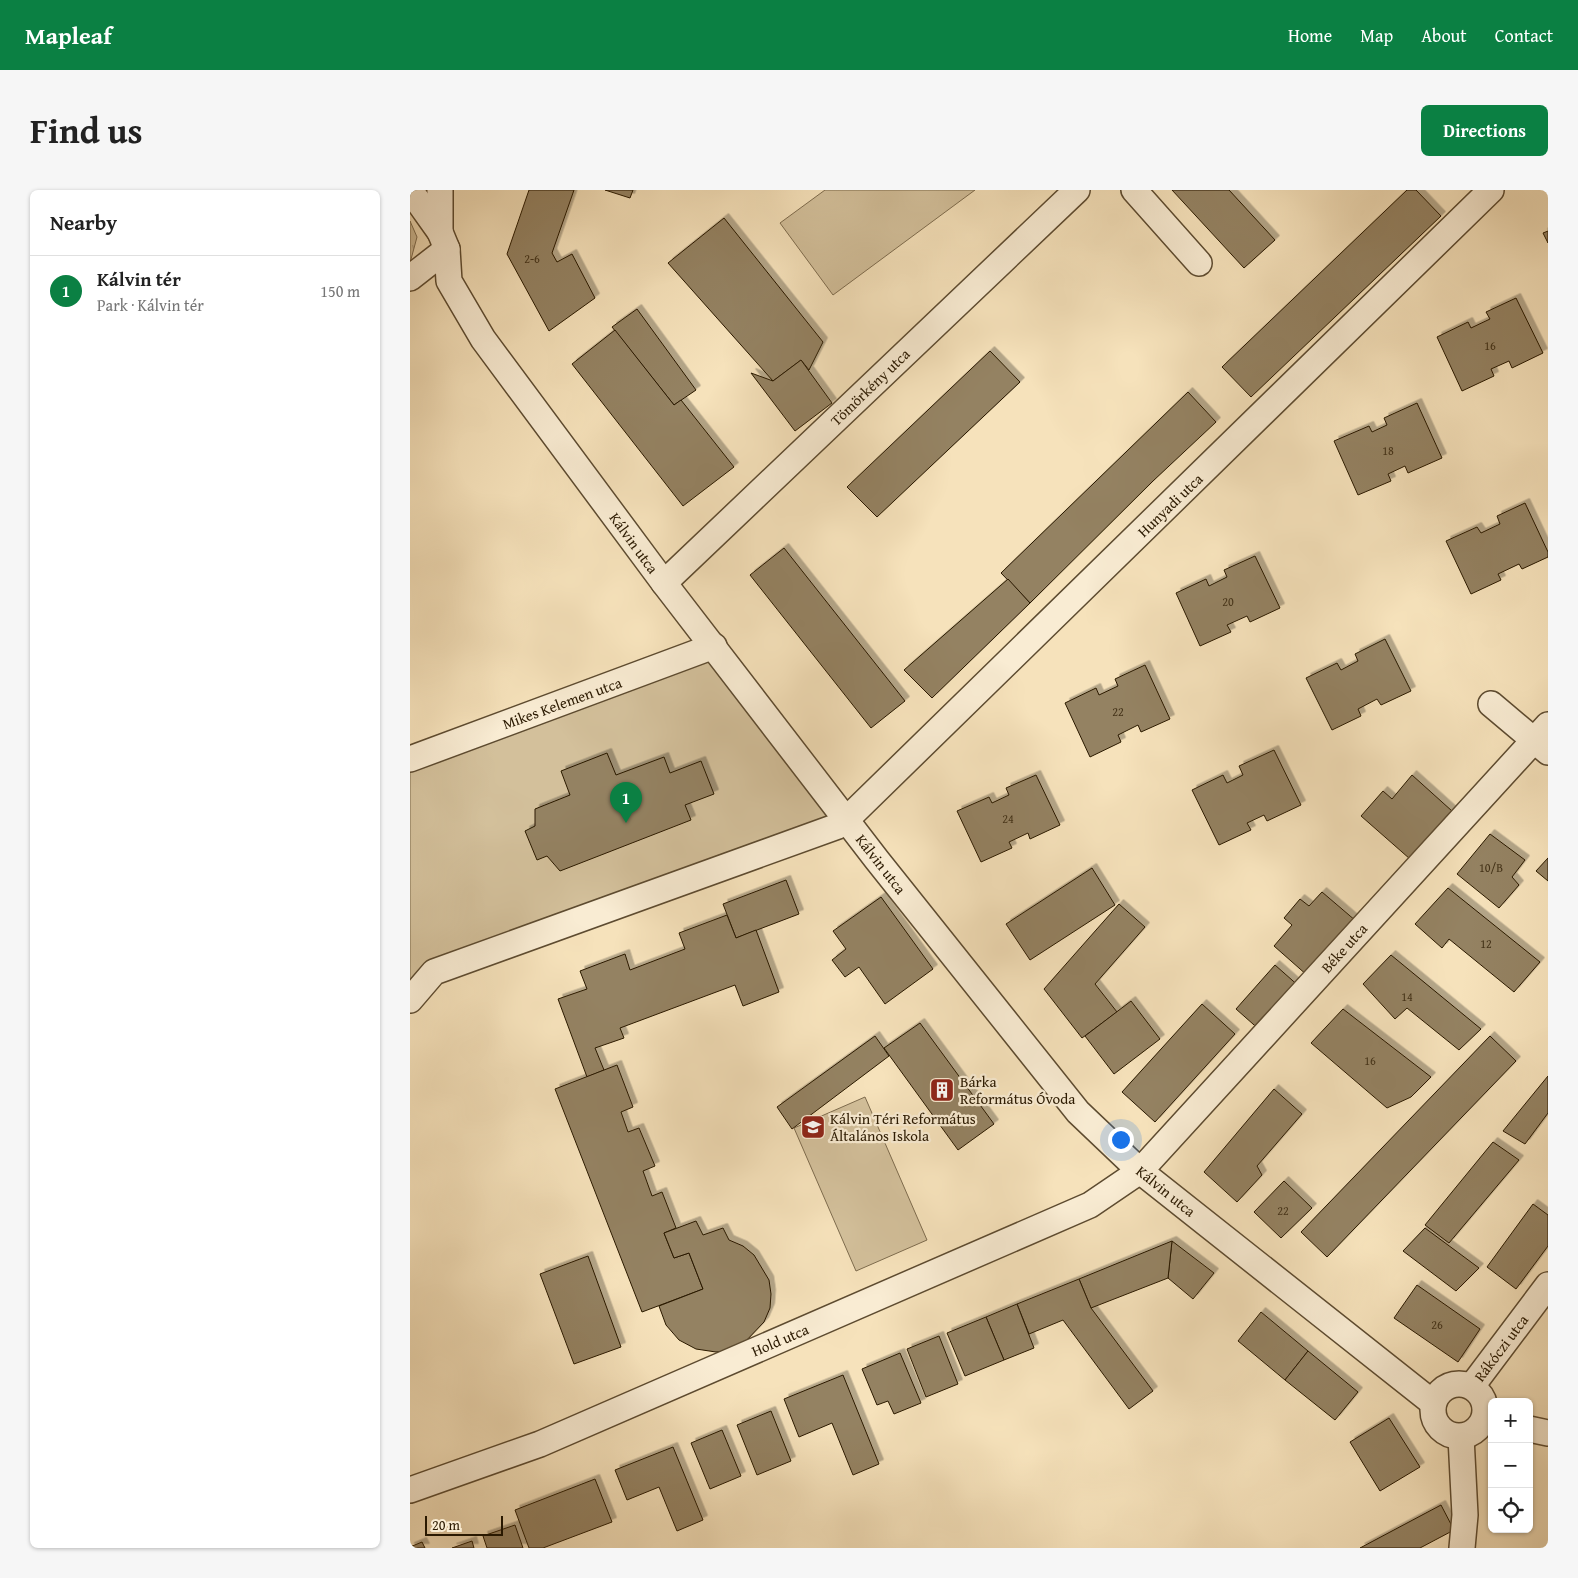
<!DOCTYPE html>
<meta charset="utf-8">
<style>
:root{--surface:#fff;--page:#f6f6f6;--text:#222;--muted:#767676;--line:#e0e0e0;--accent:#0b8043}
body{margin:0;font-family:"Gentium Book Plus",serif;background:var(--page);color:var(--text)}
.controls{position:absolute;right:15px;bottom:15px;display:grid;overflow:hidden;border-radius:8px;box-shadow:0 1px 4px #0004}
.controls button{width:45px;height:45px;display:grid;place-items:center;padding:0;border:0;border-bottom:1px solid var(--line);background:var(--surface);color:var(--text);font:25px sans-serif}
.scale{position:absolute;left:15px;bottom:12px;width:78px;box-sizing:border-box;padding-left:5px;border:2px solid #2a1901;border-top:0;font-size:14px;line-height:18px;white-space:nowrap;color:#2a1901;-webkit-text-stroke:4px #f9ecd3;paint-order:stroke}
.you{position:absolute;left:710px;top:949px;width:18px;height:18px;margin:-12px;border:4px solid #fff;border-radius:50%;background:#1a73e8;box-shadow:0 0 0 8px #1a73e833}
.badge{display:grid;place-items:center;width:32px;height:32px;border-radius:50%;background:var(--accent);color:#fff;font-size:16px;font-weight:700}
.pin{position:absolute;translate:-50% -41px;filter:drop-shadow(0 1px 2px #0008)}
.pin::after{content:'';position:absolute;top:26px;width:18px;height:15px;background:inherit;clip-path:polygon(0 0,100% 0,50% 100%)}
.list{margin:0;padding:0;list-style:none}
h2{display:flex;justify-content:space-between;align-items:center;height:65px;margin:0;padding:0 20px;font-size:21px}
h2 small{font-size:16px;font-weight:400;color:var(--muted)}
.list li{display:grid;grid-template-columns:32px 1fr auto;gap:15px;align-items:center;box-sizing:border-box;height:70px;padding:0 20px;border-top:1px solid var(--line)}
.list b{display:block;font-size:19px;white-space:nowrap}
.list p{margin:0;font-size:16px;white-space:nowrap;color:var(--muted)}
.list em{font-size:16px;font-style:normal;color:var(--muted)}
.icon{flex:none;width:28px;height:28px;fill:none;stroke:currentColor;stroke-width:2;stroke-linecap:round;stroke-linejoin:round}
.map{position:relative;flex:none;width:1138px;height:1358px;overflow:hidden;border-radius:8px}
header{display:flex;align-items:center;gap:30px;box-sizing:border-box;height:70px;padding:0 25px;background:var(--accent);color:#fff}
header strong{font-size:24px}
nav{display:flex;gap:28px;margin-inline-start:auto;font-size:18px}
.intro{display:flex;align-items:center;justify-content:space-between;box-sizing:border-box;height:120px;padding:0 30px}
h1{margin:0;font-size:35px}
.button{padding:12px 22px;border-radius:8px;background:var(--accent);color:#fff;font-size:18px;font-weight:700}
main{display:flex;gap:30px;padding:0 30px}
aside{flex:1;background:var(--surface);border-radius:8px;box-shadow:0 1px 4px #0004}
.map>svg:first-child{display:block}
</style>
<header>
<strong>Mapleaf</strong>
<nav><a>Home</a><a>Map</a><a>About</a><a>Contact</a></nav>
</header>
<div class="intro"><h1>Find us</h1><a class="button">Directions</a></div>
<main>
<aside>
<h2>Nearby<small></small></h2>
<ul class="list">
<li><span class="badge">1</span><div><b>Kálvin tér</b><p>Park · Kálvin tér</p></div><em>150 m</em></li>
</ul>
</aside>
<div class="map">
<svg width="1138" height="1358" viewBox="0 0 1138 1358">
<defs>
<pattern id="grass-tufts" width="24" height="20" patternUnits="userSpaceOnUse" patternTransform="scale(1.25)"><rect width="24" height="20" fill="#d3c09b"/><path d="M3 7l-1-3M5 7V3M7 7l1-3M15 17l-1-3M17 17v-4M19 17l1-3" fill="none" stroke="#b5a484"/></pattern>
<filter id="shadow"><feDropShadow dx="4.5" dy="-4.5" stdDeviation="0" flood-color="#0004"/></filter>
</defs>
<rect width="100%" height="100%" fill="#f6e2bb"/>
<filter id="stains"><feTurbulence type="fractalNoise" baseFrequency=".004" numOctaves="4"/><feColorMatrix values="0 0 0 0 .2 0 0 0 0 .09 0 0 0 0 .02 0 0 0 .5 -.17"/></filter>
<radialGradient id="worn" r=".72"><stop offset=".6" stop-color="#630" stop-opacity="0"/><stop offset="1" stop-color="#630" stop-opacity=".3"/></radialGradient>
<!-- grass -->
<path fill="url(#grass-tufts)" stroke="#7e6c4e" d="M0,31L7,47L0,73Z"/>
<!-- park -->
<g fill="#d3c09b" stroke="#7e6c4e">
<path d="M415,0H565L423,105L370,33Z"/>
<path d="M304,456L437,629L24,782L0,810V569Z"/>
<path d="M455,907L517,1050L446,1081L384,938Z"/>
</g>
<!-- building -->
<g fill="#948262" stroke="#2a1901" filter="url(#shadow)">
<path d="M119,0H164L142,63L147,72L162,64L185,108L139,141L97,64Z"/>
<path d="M195,0H223L220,8Z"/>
<path d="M762,0H819L865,50L834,78Z"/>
<path d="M997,0H1006L1031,26L841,207L812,177Z"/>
<path d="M314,28L413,152L399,180L391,170L363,191L258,73Z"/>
<path d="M1138,41V53L1133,43Z"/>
<path d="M1106,108L1133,163L1102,178L1099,171L1081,179L1084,186L1052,201L1027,147L1058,132L1061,138L1080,129L1076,122Z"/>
<path d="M227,119L286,200L264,215L202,137Z"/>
<path d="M205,140L264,215L271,210L324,277L273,316L162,174Z"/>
<path d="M580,161L610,192L467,327L437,297Z"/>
<path d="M391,170L422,213L385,241L341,183L363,191Z"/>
<path d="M778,202L806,232L743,291L620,413L591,383Z"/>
<path d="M1007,213L1032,268L998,283L995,276L978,284L981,291L948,305L924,251L959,236L962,242L977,235L974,228Z"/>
<path d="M1115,313L1138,362V367L1112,379L1109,374L1088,384L1091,390L1061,404L1036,351L1067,337L1071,343L1090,334L1087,326Z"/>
<path d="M374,358L495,511L461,538L340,385Z"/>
<path d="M845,366L870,418L840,432L837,426L817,435L821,442L790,456L766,403L796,389L799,396L817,387L814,380Z"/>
<path d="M598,389L620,413L522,508L494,480Z"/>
<path d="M975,449L1001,501L971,515L967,509L948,519L951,526L922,540L896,488L927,473L931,480L948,471L945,464Z"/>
<path d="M735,475L760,529L731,542L728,535L708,545L711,552L680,567L655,513L686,498L689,505L708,496L705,489Z"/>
<path d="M864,560L891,615L857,631L854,625L837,633L841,640L809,655L782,600L813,585L817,593L833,585L829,576Z"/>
<path d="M197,563L206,585L254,567L260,583L291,571L304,604L275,615L281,630L150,681L137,666L127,670L115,641L125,636V619L160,605L151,581Z"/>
<path d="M626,585L650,635L620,649L618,643L599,652L602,658L571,672L547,621L579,607L582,613L599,605L596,598Z"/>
<path d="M1002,585L1042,621L1000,669L951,626L973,601L982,609Z"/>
<path d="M1080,644L1115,670L1102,687L1109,695L1089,718L1047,684Z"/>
<path d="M1138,668V691L1126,681Z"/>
<path d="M682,678L705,715L620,770L596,734Z"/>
<path d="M376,690L389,724L326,748L313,714Z"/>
<path d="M1038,698L1130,772L1104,802L1039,749L1032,758L1005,734Z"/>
<path d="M912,702L946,731L898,786L864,756L882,735L874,728L890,709L899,716Z"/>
<path d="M471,707L523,779L475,814L449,777L435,787L422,770L436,759L423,741Z"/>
<path d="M709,714L735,737L685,794L707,822L672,848L634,799Z"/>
<path d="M317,725L326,748L346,740L369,802L333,816L325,795L210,838L214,848L185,858L194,880L177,887L148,809L177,799L170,781L215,764L220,780L275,759L269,743Z"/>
<path d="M981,765L1071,839L1049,860L997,818L985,829L953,794Z"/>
<path d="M865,775L891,798L852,842L826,819Z"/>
<path d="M721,811L750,849L704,884L675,846Z"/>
<path d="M792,814L825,844L745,932L712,902Z"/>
<path d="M933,819L1021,887L1001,907L977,918L901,853Z"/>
<path d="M510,833L584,934L548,960L474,858Z"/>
<path d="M465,846L479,866L382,939L367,917Z"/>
<path d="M1080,846L1106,871L917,1067L891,1042Z"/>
<path d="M207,875L223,917L211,922L218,942L229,938L245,976L233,981L242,1006L252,1002L266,1038L254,1043L264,1068L279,1063L293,1099L232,1122L145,899Z"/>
<path d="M1138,886V923L1115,954L1093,941Z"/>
<path d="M864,899L892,924L847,976L852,985L827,1012L794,982Z"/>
<path d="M1083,952L1109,970L1039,1053L1015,1035Z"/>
<path d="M874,991L902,1018L871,1048L844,1022Z"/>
<path d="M1123,1014L1138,1025V1056L1106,1099L1077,1077Z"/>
<path d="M286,1031L293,1045L313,1038L319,1050L333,1056L344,1065L359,1090L361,1104L360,1118L354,1132L334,1153L316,1161L306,1162L286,1159L269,1150L256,1135L249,1116L293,1099L279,1063L264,1068L254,1043Z"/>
<path d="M1015,1038L1069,1078L1046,1101L993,1061Z"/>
<path d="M762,1051L804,1083L783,1109L758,1088Z"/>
<path d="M762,1051L758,1088L681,1118L669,1089Z"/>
<path d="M178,1066L211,1157L164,1174L130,1084Z"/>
<path d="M669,1089L681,1118L743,1201L719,1219L653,1130L619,1144L607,1114Z"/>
<path d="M1007,1095L1070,1139L1048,1172L984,1128Z"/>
<path d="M607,1114L624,1158L594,1170L576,1127Z"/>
<path d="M851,1122L898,1161L875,1190L828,1151Z"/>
<path d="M576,1127L594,1170L555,1186L537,1143Z"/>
<path d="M529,1146L548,1194L516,1207L497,1159Z"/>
<path d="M898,1161L948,1202L925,1230L875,1190Z"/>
<path d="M490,1163L511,1213L484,1224L478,1211L467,1215L452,1179Z"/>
<path d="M433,1185L469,1274L443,1285L422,1233L389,1247L374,1209Z"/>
<path d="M361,1221L381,1271L347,1285L327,1235Z"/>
<path d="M979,1228L1010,1277L970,1301L940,1252Z"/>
<path d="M312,1240L331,1286L300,1299L281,1253Z"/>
<path d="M263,1257L293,1330L267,1341L249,1297L217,1310L205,1280Z"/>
<path d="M185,1289L202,1332L133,1358H119L105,1320Z"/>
<path d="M1031,1315L1044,1340L1010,1358H950Z"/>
<path d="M105,1335L113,1358H77L73,1346Z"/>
<path d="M62,1351L64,1358H42Z"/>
<path d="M12,1352L15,1358H0V1357Z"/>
</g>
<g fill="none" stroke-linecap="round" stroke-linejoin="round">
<defs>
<g id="minor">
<path d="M0,0L30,42L37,59L39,91L73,149L254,393L467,670L668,922L730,981L1023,1213"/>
<path d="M30,0V42"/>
<path d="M724,0L789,73"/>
<path d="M0,88L37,59"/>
<path d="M254,393L667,0"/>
<path d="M1081,514L1138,562"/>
<path d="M0,569L304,456"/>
<path d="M0,810L24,782L428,636L437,629L1081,0"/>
<circle cx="1049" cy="1220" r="26"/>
<path d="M1062,1196L1138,1095"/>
<path d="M1119,1239L1138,1243"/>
<path d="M1051,1247L1055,1325L1052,1358"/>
<path d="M0,1300L130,1254L680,1015L730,981L1138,535"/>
</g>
</defs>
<!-- minor casing -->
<use href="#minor" stroke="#5d4b30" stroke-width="28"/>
<!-- minor -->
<use href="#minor" stroke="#f9ecd3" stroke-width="25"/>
</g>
<!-- icons -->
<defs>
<symbol id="building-square" viewBox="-11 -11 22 22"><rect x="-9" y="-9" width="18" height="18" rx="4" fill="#8f2418" stroke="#f9ecd3"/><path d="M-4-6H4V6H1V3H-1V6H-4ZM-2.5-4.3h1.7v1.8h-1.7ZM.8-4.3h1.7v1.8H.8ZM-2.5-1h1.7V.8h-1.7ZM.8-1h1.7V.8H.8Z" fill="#fff"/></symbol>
<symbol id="school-square" viewBox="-11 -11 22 22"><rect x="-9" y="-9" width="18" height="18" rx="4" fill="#8f2418" stroke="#f9ecd3"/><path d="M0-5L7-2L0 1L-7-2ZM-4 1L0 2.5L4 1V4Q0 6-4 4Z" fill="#fff"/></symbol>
</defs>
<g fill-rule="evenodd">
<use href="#building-square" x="518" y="886" width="28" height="28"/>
<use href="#school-square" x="389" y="923" width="28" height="28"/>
</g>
<g text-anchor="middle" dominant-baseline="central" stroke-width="4.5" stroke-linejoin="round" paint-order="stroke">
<!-- number labels -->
<g font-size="12" fill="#443319">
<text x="122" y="68">2-6</text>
<text x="1080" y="155">16</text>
<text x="978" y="260">18</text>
<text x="818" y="411">20</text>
<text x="708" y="521">22</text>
<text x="598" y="628">24</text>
<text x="1081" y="677">10/B</text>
<text x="1076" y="753">12</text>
<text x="997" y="806">14</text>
<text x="960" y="870">16</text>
<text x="873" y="1020">22</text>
<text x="1027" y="1134">26</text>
</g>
<!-- street labels -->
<g font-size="15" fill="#2a1901" stroke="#f9ecd3">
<text transform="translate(460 197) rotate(-44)">Tömörkény utca</text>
<text transform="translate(760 315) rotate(-44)">Hunyadi utca</text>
<text transform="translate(224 353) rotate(54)">Kálvin utca</text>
<text transform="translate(152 513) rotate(-20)">Mikes Kelemen utca</text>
<text transform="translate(471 674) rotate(52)">Kálvin utca</text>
<text transform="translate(934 758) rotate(-48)">Béke utca</text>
<text transform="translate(756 1001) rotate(39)">Kálvin utca</text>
<text transform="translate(370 1150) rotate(-23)">Hold utca</text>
<text transform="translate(1091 1158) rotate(-53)">Rákóczi utca</text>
</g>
<!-- poi labels -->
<g font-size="15" fill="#2a1901" stroke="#f9ecd3" text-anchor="start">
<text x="550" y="891">Bárka<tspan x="550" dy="17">Református Óvoda</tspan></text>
<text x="420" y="928">Kálvin Téri Református<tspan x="420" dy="17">Általános Iskola</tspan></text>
</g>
</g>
<rect width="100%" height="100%" filter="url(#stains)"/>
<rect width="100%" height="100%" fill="url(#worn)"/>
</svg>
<div class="controls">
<button>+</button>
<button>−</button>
<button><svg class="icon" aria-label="locate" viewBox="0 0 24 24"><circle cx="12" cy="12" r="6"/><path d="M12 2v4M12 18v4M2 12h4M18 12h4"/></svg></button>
</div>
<div class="scale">20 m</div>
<div class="you"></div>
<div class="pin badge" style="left:216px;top:633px">1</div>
</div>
</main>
